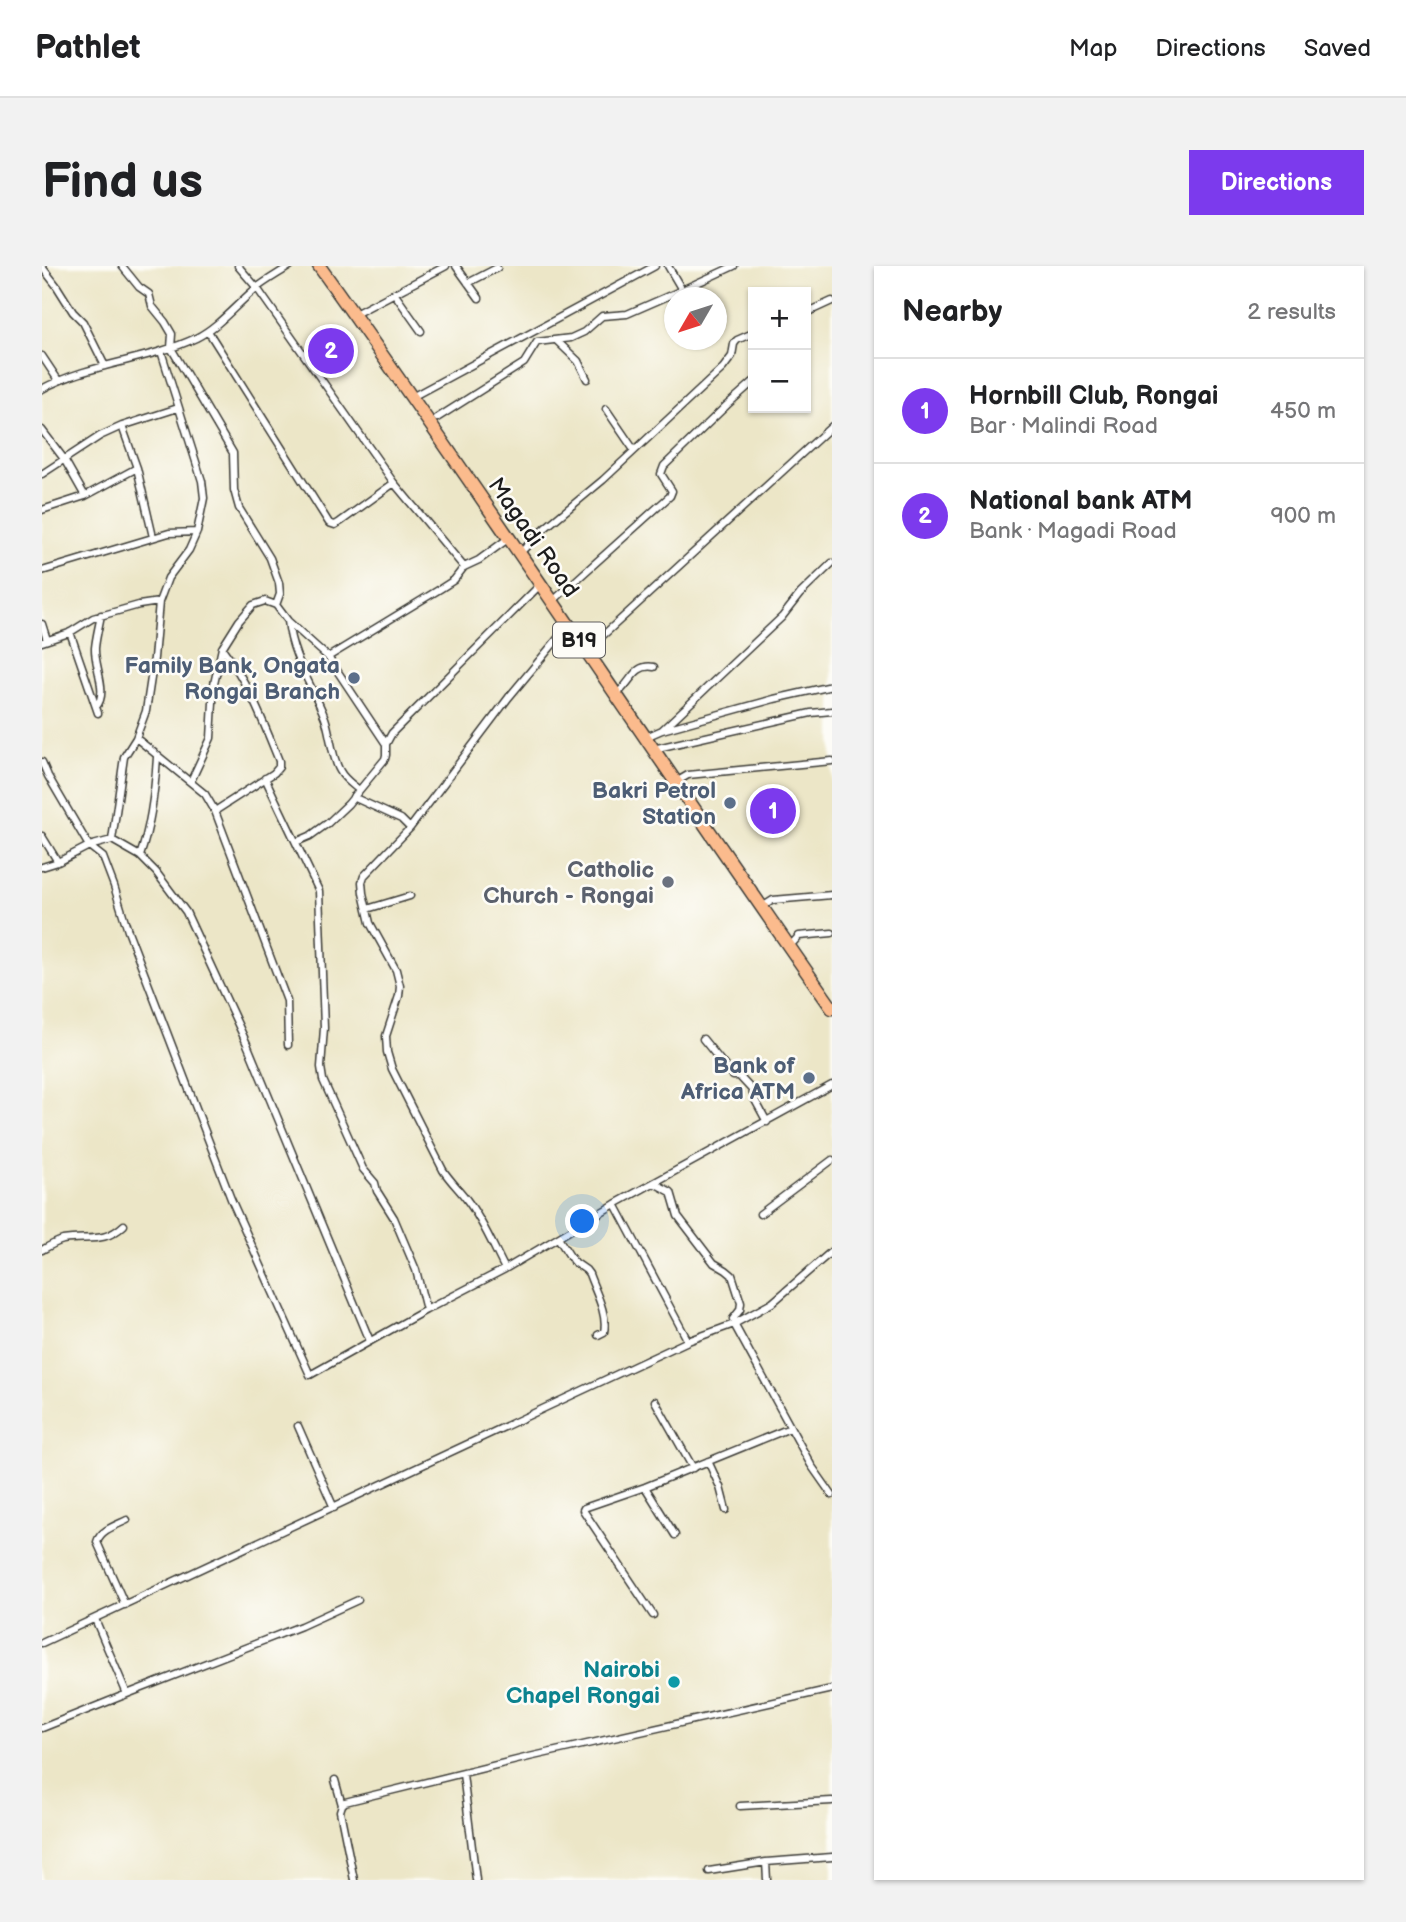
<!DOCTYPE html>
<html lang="en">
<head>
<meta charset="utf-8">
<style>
  :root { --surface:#fff; --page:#f2f2f2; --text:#202124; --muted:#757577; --line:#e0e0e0; --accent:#7c3aed }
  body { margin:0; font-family:"Balsamiq Sans",sans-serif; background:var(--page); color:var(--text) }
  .controls { position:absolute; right:21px; top:21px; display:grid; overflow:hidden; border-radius:0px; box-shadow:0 2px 5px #0004 }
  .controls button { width:63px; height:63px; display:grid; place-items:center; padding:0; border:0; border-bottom:2px solid var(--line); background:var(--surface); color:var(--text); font:35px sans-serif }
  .compass { position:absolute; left:622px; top:21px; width:63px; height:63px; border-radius:50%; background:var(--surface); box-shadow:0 2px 5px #0004; rotate:231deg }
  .you { position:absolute; left:541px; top:956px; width:24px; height:24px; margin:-18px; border:5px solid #fff; border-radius:50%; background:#1a73e8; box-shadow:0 0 0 10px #1a73e833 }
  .badge { display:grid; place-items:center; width:46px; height:46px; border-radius:50%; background:var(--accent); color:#fff; font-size:23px; font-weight:700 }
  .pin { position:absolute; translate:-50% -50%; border:4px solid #fff; box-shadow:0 2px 7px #0006 }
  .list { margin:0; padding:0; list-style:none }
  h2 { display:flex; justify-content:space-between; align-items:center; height:91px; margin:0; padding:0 28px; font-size:30px }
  h2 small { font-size:23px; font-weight:400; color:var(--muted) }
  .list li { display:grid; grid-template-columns:46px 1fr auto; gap:21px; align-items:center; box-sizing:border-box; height:105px; padding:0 28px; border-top:2px solid var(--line) }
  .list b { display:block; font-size:26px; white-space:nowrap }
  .list p { margin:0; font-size:23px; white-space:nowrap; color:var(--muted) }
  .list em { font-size:23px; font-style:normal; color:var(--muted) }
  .map { position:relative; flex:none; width:790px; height:1614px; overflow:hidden; border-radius:0px }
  header { display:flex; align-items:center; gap:42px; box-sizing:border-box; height:98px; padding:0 35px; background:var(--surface); border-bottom:2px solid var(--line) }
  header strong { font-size:33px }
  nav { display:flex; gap:38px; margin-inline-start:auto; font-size:24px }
  .intro { display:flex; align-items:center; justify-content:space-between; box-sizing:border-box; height:168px; padding:0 42px }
  h1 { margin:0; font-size:49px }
  .button { padding:18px 32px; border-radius:0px; background:var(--accent); color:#fff; font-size:24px; font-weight:700 }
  main { display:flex; gap:42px; padding:0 42px }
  aside { flex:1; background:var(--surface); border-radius:0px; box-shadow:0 2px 5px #0004 }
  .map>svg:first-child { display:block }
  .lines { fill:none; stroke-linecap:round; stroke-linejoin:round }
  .street-casing { stroke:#3b3a36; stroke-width:9 }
  .highway-casing { stroke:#3b3a36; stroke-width:15 }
  .street { stroke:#fff; stroke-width:6 }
  .highway { stroke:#fbbb8d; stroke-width:12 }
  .service-dot { fill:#5c6f8a; stroke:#fdfcf7; stroke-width:2.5 }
  .worship-dot { fill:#6b7280; stroke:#fdfcf7; stroke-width:2.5 }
  .culture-dot { fill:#0f9aa8; stroke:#fdfcf7; stroke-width:2.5 }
  .labels { text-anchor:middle; stroke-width:5; stroke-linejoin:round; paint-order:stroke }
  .shield { fill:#fdfcf7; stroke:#605f5e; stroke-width:2 }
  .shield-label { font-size:21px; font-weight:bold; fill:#1c1c1c }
  .street-label { font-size:23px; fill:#1c1c1c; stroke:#fdfcf7 }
  .service-label { font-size:23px; font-weight:bold; fill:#4e5e75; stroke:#fdfcf7; text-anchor:end }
  .worship-label { font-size:23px; font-weight:bold; fill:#5b616d; stroke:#fdfcf7; text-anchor:end }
  .culture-label { font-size:23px; font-weight:bold; fill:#0d838f; stroke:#fdfcf7; text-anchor:end }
</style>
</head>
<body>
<header>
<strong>Pathlet</strong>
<nav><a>Map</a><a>Directions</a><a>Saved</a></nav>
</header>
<div class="intro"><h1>Find us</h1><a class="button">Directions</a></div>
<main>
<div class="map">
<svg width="790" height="1614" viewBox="0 0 790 1614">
  <rect width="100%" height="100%" fill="#fdfcf7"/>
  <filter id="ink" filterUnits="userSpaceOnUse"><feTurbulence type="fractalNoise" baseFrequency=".0143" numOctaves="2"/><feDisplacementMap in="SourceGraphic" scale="14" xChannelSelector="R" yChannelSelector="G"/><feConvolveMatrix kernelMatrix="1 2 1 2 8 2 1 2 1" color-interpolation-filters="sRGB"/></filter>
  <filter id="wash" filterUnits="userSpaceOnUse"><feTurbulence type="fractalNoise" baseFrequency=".00686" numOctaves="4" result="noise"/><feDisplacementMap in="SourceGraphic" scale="28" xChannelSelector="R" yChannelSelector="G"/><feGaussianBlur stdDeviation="1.57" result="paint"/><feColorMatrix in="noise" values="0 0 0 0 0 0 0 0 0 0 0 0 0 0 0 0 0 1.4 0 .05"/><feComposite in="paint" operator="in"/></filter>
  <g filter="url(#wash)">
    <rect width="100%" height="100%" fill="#ece6c7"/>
  </g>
  <g filter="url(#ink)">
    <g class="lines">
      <g class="street-casing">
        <path id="street" d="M80,0L97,21L107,28L110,40L123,56L130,68L129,82L191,187L192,224L197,242L228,292L237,317L238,328L234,339
          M196,0L215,22L352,217L422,301
          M414,0L437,32
          M626,0L640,24L692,0
          M0,1L14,19L31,46L41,56L63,100
          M426,17L455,2
          M352,27L379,65
          M764,47L790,35
          M311,49L404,0
          M166,65L287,257L293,259L298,256L352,217
          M514,74L536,95L545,113
          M0,90L16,114
          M0,123C48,97 105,95 154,72C176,61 193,40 212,24C223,15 236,8 248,0
          M370,131L613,0
          M564,143L592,184
          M395,152L482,97L495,76L529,72L542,66L560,50L585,48L640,24
          M80,160L95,202L111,271
          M0,164L22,193L43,230
          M0,208L58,170L80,160L136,142
          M0,244L43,230L95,202
          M477,288L503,262L561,214L681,102L690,90L692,78L695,74L711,67
          M0,305L127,267L155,266
          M511,335L628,230L630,225L619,208L622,200L685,139L711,116
          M246,355C250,393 270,418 283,452C289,469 289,490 298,505C302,513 310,518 317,524
          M0,358L5,374
          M28,366L56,447
          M0,376L27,367L51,352L97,339L117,336
          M544,385L790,160
          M286,391L398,323L412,314L422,301L437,294L467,272
          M574,428C589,419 591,397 612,401
          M54,441C67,427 52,400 53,382C54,371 57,360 59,349
          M620,464L740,351L758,328L790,297
          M604,471L620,464L732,433L790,420
          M94,472L163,528L173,545L245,735L246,779
          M344,478L350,467L498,319
          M611,483L769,447L790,445
          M0,496L6,510L47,580L61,591L72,620L86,665L189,933L268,1109L384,1044L463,1003L573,938L790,819
          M223,512L277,625L282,762L279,801L281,814L321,903L333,917L335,925L352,952L374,1004L384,1044
          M149,515L169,472L172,418L180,382L197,355L211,339L223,335L234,339L246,355L286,391L344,478V489L343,493L306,538L286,557L268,570L254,576
          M634,516L646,509L790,495
          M311,531L359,553L368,562
          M173,545L232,507L237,501V495C221,455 206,416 180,382
          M0,570L16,596
          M70,574L82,491L94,472L104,445L112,392L117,336L126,312L147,284L155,266L162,232L160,215L119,85
          M98,590C109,559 113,524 115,491
          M0,601L16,596L47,580L70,574L98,590L114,606L144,646L205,778L328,1075
          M720,641L731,634L790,629
          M325,643L368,630
          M747,681L757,670L790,667
          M661,773L691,810H697L710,824L712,832L725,856
          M612,917L629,926L636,950L672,997L684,1004L690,1009L699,1037L698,1044L691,1053
          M573,938L646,1075
          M718,948L790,894
          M516,972L531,995L544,1004L547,1008C553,1025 566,1048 562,1066L556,1069
          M0,984C7,980 14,976 21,974C46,970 62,978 82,959
          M463,1003C451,980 441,955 425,934C418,924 408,915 401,904L350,803L345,786L344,770L357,730L358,720L354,704L328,657L321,627L320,616L322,610L368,562L467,431L527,359
          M692,1058L769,1199L790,1229
          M613,1135L651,1202
          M256,1160L292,1242
          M666,1195L678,1221L684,1244
          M603,1221L633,1269
          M83,1339L55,1276C58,1264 75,1259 85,1254
          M611,1349L541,1244L542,1242L603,1221L748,1162
          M0,1377L646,1075L692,1058L730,1037L790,985
          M85,1428L259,1360L316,1334
          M0,1462L85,1428L53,1353
          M421,1508L434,1614
          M293,1514L300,1539
          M698,1540L790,1535
          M667,1605L724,1596
          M312,1614L298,1545L300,1539L303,1536L487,1491L790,1423
          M725,1614L724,1596L790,1591"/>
      </g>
      <g class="highway-casing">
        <path id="highway" d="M277,0C452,244 617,496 790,742"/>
      </g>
      <use href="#street" class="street"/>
      <use href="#highway" class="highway"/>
    </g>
  </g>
  <g class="service-dot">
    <circle cx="312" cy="412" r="7"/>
    <circle cx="688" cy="537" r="7"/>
    <circle cx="767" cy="812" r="7"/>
  </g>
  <circle class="worship-dot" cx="626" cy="616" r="7"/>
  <circle class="culture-dot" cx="632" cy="1416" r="7"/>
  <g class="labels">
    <rect class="shield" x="511" y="356.5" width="52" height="35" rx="5"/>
    <g class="shield-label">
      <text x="537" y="381">B19</text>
    </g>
    <g class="street-label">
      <text transform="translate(492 271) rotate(55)" y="8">Magadi Road</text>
    </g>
    <g class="service-label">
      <text x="298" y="407">Family Bank, Ongata<tspan x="298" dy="26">Rongai Branch</tspan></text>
      <text x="674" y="532">Bakri Petrol<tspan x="674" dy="26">Station</tspan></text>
      <text x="753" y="807">Bank of<tspan x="753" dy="26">Africa ATM</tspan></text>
    </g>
    <g class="worship-label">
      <text x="612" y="611">Catholic<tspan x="612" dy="26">Church - Rongai</tspan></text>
    </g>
    <g class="culture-label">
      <text x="618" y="1411">Nairobi<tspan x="618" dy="26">Chapel Rongai</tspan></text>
    </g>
  </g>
</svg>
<div class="controls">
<button>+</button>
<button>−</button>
</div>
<svg class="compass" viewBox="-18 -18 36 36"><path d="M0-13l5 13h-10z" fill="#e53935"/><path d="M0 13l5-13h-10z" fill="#757577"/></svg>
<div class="you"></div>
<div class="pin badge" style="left:731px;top:545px">1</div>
<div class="pin badge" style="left:289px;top:85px">2</div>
</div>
<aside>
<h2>Nearby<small>2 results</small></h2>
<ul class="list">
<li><span class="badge">1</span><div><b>Hornbill Club, Rongai</b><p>Bar · Malindi Road</p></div><em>450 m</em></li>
<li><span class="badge">2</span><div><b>National bank ATM</b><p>Bank · Magadi Road</p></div><em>900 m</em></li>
</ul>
</aside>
</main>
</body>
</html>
